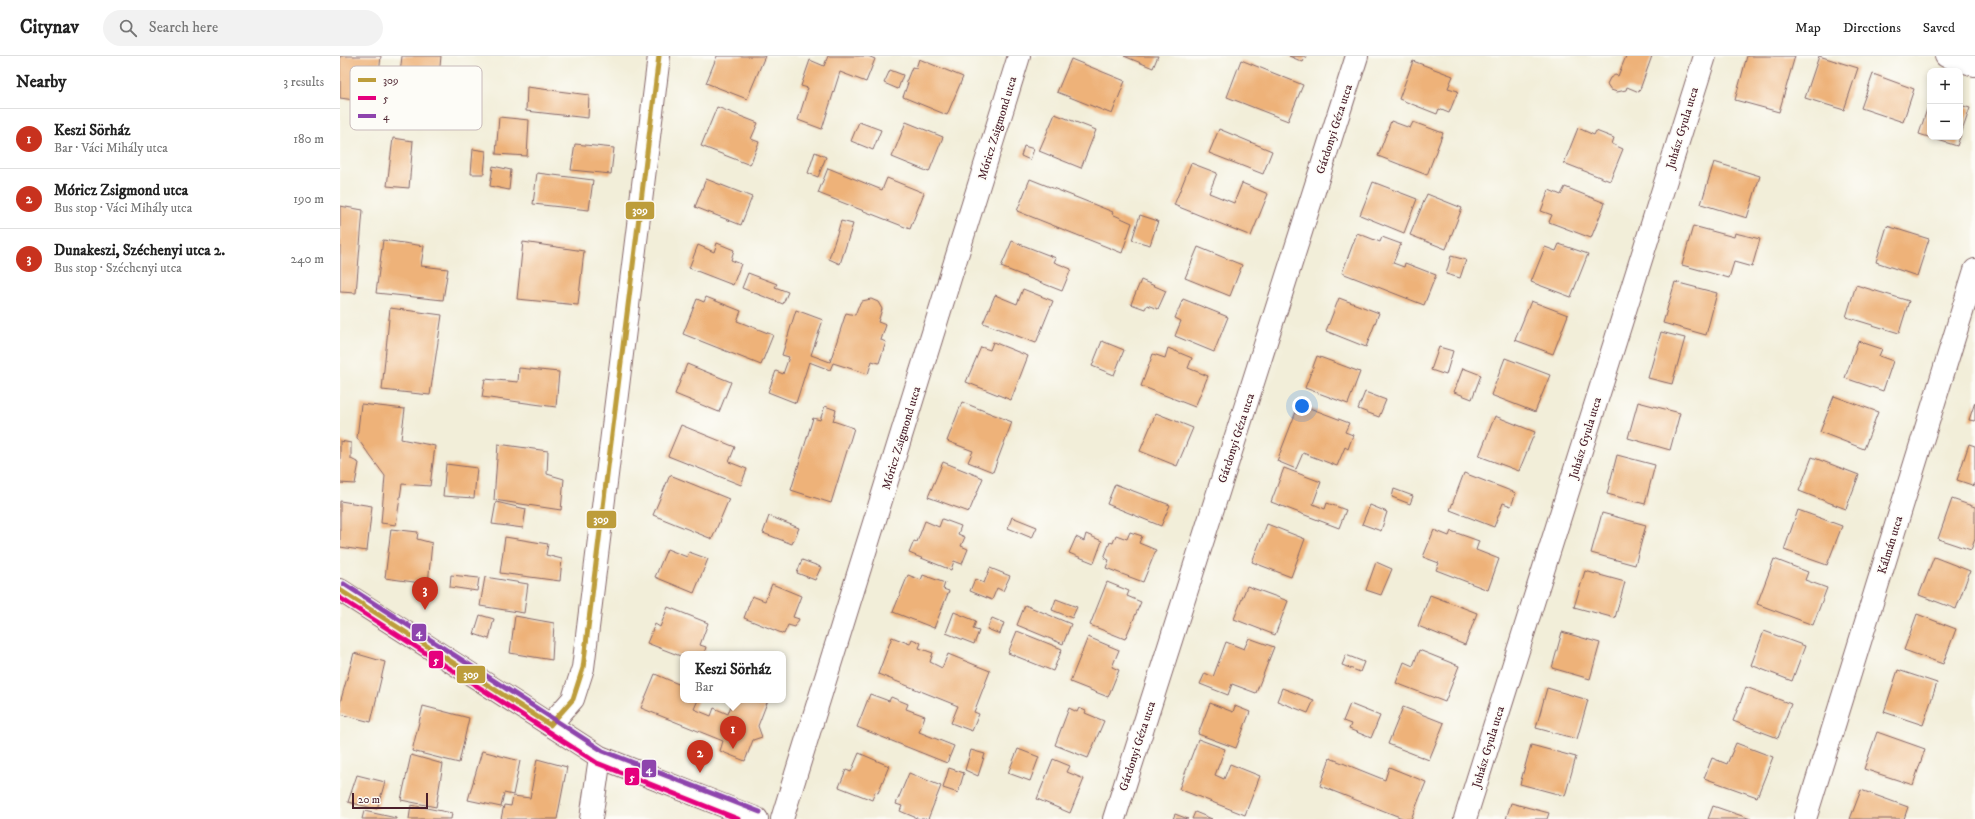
<!DOCTYPE html>
<html lang="en">
<head>
<meta charset="utf-8">
<style>
  :root { --surface:#fff; --page:#f2f2f2; --text:#222; --muted:#767676; --line:#e0e0e0; --accent:#c8321e }
  body { margin:0; font-family:"IM FELL DW Pica",serif; background:var(--page); color:var(--text) }
  .controls { position:absolute; right:12px; top:12px; display:grid; overflow:hidden; border-radius:8px; box-shadow:0 2px 6px #0003 }
  .controls button { width:36px; height:36px; display:grid; place-items:center; padding:0; border:0; border-bottom:1px solid var(--line); background:var(--surface); color:var(--text); font:20px sans-serif }
  .scale { position:absolute; left:12px; bottom:10px; width:76px; box-sizing:border-box; padding-left:4px; border:2px solid #4a1f2b; border-top:0; font-size:11px; line-height:14px; white-space:nowrap; color:#4a1f2b; -webkit-text-stroke:3px #fdfcf7; paint-order:stroke }
  .you { position:absolute; left:962px; top:350px; width:14px; height:14px; margin:-10px; border:3px solid #fff; border-radius:50%; background:#1a73e8; box-shadow:0 0 0 6px #1a73e833 }
  .badge { display:grid; place-items:center; width:26px; height:26px; border-radius:50%; background:var(--accent); color:#fff; font-size:13px; font-weight:700 }
  .pin { position:absolute; translate:-50% -33px; filter:drop-shadow(0 1px 2px #0008) }
  .pin::after { content:''; position:absolute; top:21px; width:14px; height:12px; background:inherit; clip-path:polygon(0 0,100% 0,50% 100%) }
  .popup { position:absolute; left:340px; top:595px; width:106px; height:52px; box-sizing:border-box; display:grid; place-content:center; border-radius:8px; background:var(--surface); filter:drop-shadow(0 1px 3px #0005); font-size:13px; white-space:nowrap; color:var(--muted) }
  .popup b { font-size:15px; color:var(--text) }
  .popup::after { content:''; position:absolute; left:50%; top:100%; margin-left:-8px; border:8px solid transparent; border-top-color:var(--surface) }
  .list { margin:0; padding:0; list-style:none }
  h2 { display:flex; justify-content:space-between; align-items:center; height:52px; margin:0; padding:0 16px; font-size:17px }
  h2 small { font-size:13px; font-weight:400; color:var(--muted) }
  .list li { display:grid; grid-template-columns:26px 1fr auto; gap:12px; align-items:center; box-sizing:border-box; height:60px; padding:0 16px; border-top:1px solid var(--line) }
  .list b { display:block; font-size:15px; white-space:nowrap }
  .list p { margin:0; font-size:13px; white-space:nowrap; color:var(--muted) }
  .list em { font-size:13px; font-style:normal; color:var(--muted) }
  .icon { flex:none; width:22px; height:22px; fill:none; stroke:currentColor; stroke-width:2; stroke-linecap:round; stroke-linejoin:round }
  .map { position:relative; flex:none; width:1635px; height:763px; overflow:hidden }
  header { display:flex; align-items:center; gap:24px; box-sizing:border-box; height:56px; padding:0 20px; background:var(--surface); border-bottom:1px solid var(--line) }
  header strong { font-size:19px }
  nav { display:flex; gap:22px; margin-inline-start:auto; font-size:14px }
  .search { width:280px; height:36px; background:var(--page); display:flex; align-items:center; gap:10px; box-sizing:border-box; padding:0 14px; border-radius:22px; color:var(--muted); font-size:15px }
  main { display:flex }
  aside { flex:1; background:var(--surface) }
  .map>svg:first-child { display:block }
  .building { fill:#eeb279 }
  .lines { fill:none; stroke-linecap:round; stroke-linejoin:round }
  .street-casing { stroke:#856768; stroke-width:24 }
  .street { stroke:#fff; stroke-width:22 }
  .bus-1-casing { stroke:#fdfcf7; stroke-width:8 }
  .bus-2-casing { stroke:#fdfcf7; stroke-width:8 }
  .bus-3-casing { stroke:#fdfcf7; stroke-width:8 }
  .bus-1 { stroke:#bd9d3b; stroke-width:5 }
  .bus-2 { stroke:#e5007d; stroke-width:5 }
  .bus-3 { stroke:#8e44ad; stroke-width:5 }
  .labels { text-anchor:middle; stroke-width:3.5; stroke-linejoin:round; paint-order:stroke }
  .street-label { font-size:12px; fill:#4a1f2b; stroke:#fdfcf7 }
  .key { fill:#fdfcf7; stroke:#c7baba; stroke-width:1 }
  .key-label { font-size:11px; fill:#4a1f2b }
  .line-badge { stroke:#fdfcf7; stroke-width:1.5 }
  .badge-label { font-size:11px; text-anchor:middle; font-weight:bold; fill:#fff }
</style>
</head>
<body>
<header>
<strong>Citynav</strong>
<div class="search"><svg class="icon" aria-label="search" viewBox="0 0 24 24"><circle cx="10" cy="10" r="6"/><path d="M15 15l6 6"/></svg>Search here</div>
<nav><a>Map</a><a>Directions</a><a>Saved</a></nav>
</header>
<main>
<aside>
<h2>Nearby<small>3 results</small></h2>
<ul class="list">
<li><span class="badge">1</span><div><b>Keszi Sörház</b><p>Bar · Váci Mihály utca</p></div><em>180 m</em></li>
<li><span class="badge">2</span><div><b>Móricz Zsigmond utca</b><p>Bus stop · Váci Mihály utca</p></div><em>190 m</em></li>
<li><span class="badge">3</span><div><b>Dunakeszi, Széchenyi utca 2.</b><p>Bus stop · Széchenyi utca</p></div><em>240 m</em></li>
</ul>
</aside>
<div class="map">
<svg width="1635" height="763" viewBox="0 0 1635 763">
  <rect width="100%" height="100%" fill="#fdfcf7"/>
  <filter id="ink" filterUnits="userSpaceOnUse"><feTurbulence type="fractalNoise" baseFrequency=".025" numOctaves="2"/><feDisplacementMap in="SourceGraphic" scale="8" xChannelSelector="R" yChannelSelector="G"/><feConvolveMatrix kernelMatrix="1 2 1 2 8 2 1 2 1" color-interpolation-filters="sRGB"/></filter>
  <filter id="wash" filterUnits="userSpaceOnUse"><feTurbulence type="fractalNoise" baseFrequency=".012" numOctaves="4" result="noise"/><feDisplacementMap in="SourceGraphic" scale="16" xChannelSelector="R" yChannelSelector="G"/><feGaussianBlur stdDeviation="0.9" result="paint"/><feColorMatrix in="noise" values="0 0 0 0 0 0 0 0 0 0 0 0 0 0 0 0 0 1.4 0 .05"/><feComposite in="paint" operator="in"/></filter>
  <g filter="url(#wash)">
    <rect width="100%" height="100%" fill="#f2eed9"/>
    <g id="blocks">
      <path class="building" d="M0,0H41L36,47L0,42Z
        M62,0H101L99,21L60,18Z
        M377,0H425L407,43L366,27Z
        M488,0H528L535,3L526,26L500,16L482,73L458,64L468,32L461,30L470,4L484,10Z
        M784,0H818L813,12Z
        M949,0H966L963,6Z
        M1286,0H1312L1299,36L1287,31L1286,34L1277,36L1271,34L1267,28L1270,22L1275,19L1278,20Z
        M1407,0H1455L1439,56L1395,44Z
        M1479,0L1518,12L1504,54L1465,42Z
        M579,3L623,21L607,59L563,41L568,27L566,26L572,11L576,12Z
        M731,3L785,25L772,58L717,36Z
        M901,4L963,29L948,65L887,41Z
        M1073,5L1113,20L1108,32L1118,35L1109,57L1099,53L1097,58L1059,43Z
        M550,14L563,19L558,33L544,27Z
        M1533,18L1574,33L1563,66L1521,52Z
        M42,27L67,31L65,51L39,50Z
        M187,31L249,39L248,62L186,55Z
        M1590,44V81H1620L1617,90L1579,78Z
        M1620,49L1630,52L1620,81Z
        M377,51L418,67L411,83L419,86L410,109L361,90Z
        M715,58L756,74L741,112L699,95Z
        M159,61L189,64L187,100L156,98Z
        M1051,65L1070,72L1073,66L1103,77L1087,119L1038,100Z
        M519,66L541,74L533,94L511,85Z
        M566,66L603,81L589,116L552,101Z
        M1238,72L1254,79L1256,75L1274,82L1272,88L1283,93L1270,125L1224,107Z
        M879,73L932,95L923,118L869,97Z
        M53,82L73,85L69,132L47,130Z
        M235,88L274,92L271,118L231,114Z
        M684,90L694,93L690,104L681,100Z
        M133,93L146,95L144,118H131Z
        M475,96L486,101L478,121L468,117Z
        M1374,106L1420,120L1407,162L1361,148Z
        M851,107L877,117L869,137L894,147L902,127L928,138L911,180L834,149Z
        M153,110L171,114L169,134L150,130Z
        M488,112L542,134L547,122L584,137L570,173L478,137Z
        M197,117L253,124L249,154L193,148Z
        M366,123L412,141L401,169L355,151Z
        M690,123L773,156L772,158L792,167L782,197L677,155Z
        M1033,126L1077,143L1064,177L1020,159Z
        M1225,131L1265,147L1251,182L1209,166L1212,159L1201,155L1209,134L1221,139Z
        M1087,138L1122,152L1106,193L1070,179Z
        M0,150L23,154L16,237L0,236Z
        M800,159L818,165L810,189L792,184Z
        M501,165L513,168L500,208L489,203Z
        M1353,170L1394,181L1395,177L1420,183L1412,211L1394,206L1389,222L1342,209Z
        M1547,170L1589,183L1577,220L1536,206Z
        M1017,177L1040,186L1042,181L1061,188L1053,207L1064,211L1065,207L1096,219L1084,249L1002,217Z
        M43,184L84,190L81,210L108,213L103,244L36,237Z
        M672,185L716,202L714,206L731,213L722,235L661,211Z
        M183,186L244,195L238,249L177,243Z
        M377,187L394,194L391,204L401,208L393,229L349,212L358,189L374,196Z
        M1219,188L1248,198L1231,241L1191,226L1205,191L1216,195Z
        M858,191L902,209L890,240L845,222Z
        M1111,200L1126,204L1120,222L1106,218Z
        M408,217L437,228L435,231L448,236L443,248L402,232Z
        M801,224L826,235L818,253L807,249L805,253L791,248Z
        M1335,226L1377,237L1366,279L1323,267Z
        M1516,229L1569,245L1559,277L1506,261Z
        M683,233L713,245L696,287L643,267L655,239L677,248Z
        M366,241L401,255L397,265L433,279L421,309L343,278L357,243L364,246Z
        M999,242L1039,257L1026,291L986,275Z
        M531,243L538,246L542,253L538,266L546,269L541,284L546,286L539,307L532,305L528,318L493,307L490,314L469,306L456,347L428,336L436,315L443,318L449,301L442,299L456,254L483,264L471,299L490,306L506,257L515,259L518,251L522,245Z
        M843,243L888,261L874,296L835,280L841,265L835,262Z
        M1191,245L1228,259L1213,298L1175,284Z
        M50,252L102,259L90,339L42,334Z
        M1321,276L1345,282L1332,328L1308,322Z
        M762,285L784,294L774,319L752,310Z
        M1518,285L1542,293L1539,300L1553,305L1543,335L1505,322Z
        M653,286L688,300L671,344L626,326L641,291L650,294Z
        M1099,291L1113,295L1106,319L1091,314Z
        M828,292L852,302L848,312L868,320L855,351L801,330L813,298L825,302Z
        M977,300L1020,316L1008,348L965,332Z
        M1165,302L1210,319L1195,356L1151,339Z
        M347,308L391,326L379,356L335,338Z
        M179,312L219,316L216,351L142,341L145,323L178,326Z
        M1123,312L1141,319L1132,343L1114,336Z
        M1025,336L1046,344L1039,361L1018,353Z
        M1494,340L1538,356L1524,393L1480,376Z
        M622,346L672,366L653,416L628,406L633,395L607,385Z
        M1298,346L1340,357L1330,394L1288,382Z
        M1635,346V365L1629,364Z
        M21,348L65,353L61,383L95,390L90,430L62,428L56,469L41,467L45,420L17,382Z
        M959,348L1009,367L1005,376L1013,379L1008,393L1005,391L997,410L963,397L956,413L937,405Z
        M485,350L496,354L493,365L514,372L491,447L451,434L473,362L480,364Z
        M816,357L853,372L837,410L800,395Z
        M1155,360L1195,376L1179,415L1139,400Z
        M341,369L395,391L389,406L407,413L401,429L328,400Z
        M0,385L11,387V403L19,407L15,428L0,427Z
        M158,388L208,395L207,418L224,423L221,454L154,444Z
        M1629,388L1635,390V430L1617,424Z
        M1277,399L1315,409L1305,448L1267,438Z
        M1472,401L1519,419L1506,453L1459,435Z
        M603,406L643,422L629,456L588,441Z
        M106,408L137,412L134,442L103,440Z
        M944,412L981,426L973,448L985,453L987,447L1006,454L999,472L931,446Z
        M1124,417L1176,437L1171,450L1163,447L1154,471L1110,454Z
        M330,419L389,443L372,483L313,459Z
        M775,428L830,449L821,470L767,448Z
        M1054,433L1073,440L1070,448L1052,441Z
        M1612,443L1635,451V483L1631,494L1598,483Z
        M0,445L32,450L27,495L0,491Z
        M156,446L186,453L183,472L152,468Z
        M1030,449L1047,456L1041,475L1022,468Z
        M1458,454L1502,470L1487,509L1444,494Z
        M1262,457L1306,469L1295,509L1251,497Z
        M429,460L459,472L452,488L423,477Z
        M672,461L697,471L692,482L668,472Z
        M602,463L621,470L618,478L625,481L621,490L628,493L622,508L614,505L611,514L569,497L574,485L577,486L585,465L599,471Z
        M927,468L965,483L951,521L912,506Z
        M51,473L78,476L77,483L92,487L88,528L45,522Z
        M1094,474L1109,480L1111,475L1139,485L1136,494L1159,503L1148,534L1096,514L1099,507L1083,501Z
        M790,476L802,480L799,487L816,494L803,526L766,512L769,504L764,502L770,486L773,487L776,479L787,483Z
        M746,478L762,485L754,507L729,497L736,481L744,485Z
        M165,481L208,488L206,499L222,503L220,525L160,517Z
        M327,493L347,501L349,496L368,503L354,537L315,521Z
        M1594,501L1630,515L1616,553L1579,539Z
        M1434,503L1468,516L1465,524L1487,532L1473,569L1417,548Z
        M462,504L481,511L475,524L457,517Z
        M1036,506L1052,513L1041,539L1026,534Z
        M650,512L670,520L663,535L657,532L652,544L630,535L635,523L644,527Z
        M1245,515L1285,526L1275,562L1234,551Z
        M111,519L139,522L137,535L110,531Z
        M568,519L581,524L583,519L605,527L603,533L609,535L594,572L553,556Z
        M145,521L188,528L184,557L140,550Z
        M767,526L789,535L787,540L801,546L785,583L750,569Z
        M432,528L461,540L453,561L459,563L455,571L448,569L444,578L404,562L412,540L425,545Z
        M907,530L948,545L935,579L894,563Z
        M1090,539L1137,557L1125,589L1078,570Z
        M716,543L737,551L732,562L712,554Z
        M685,549L731,568L723,588L677,569Z
        M328,551L368,567L360,589L366,591L364,598H343V601L307,587L315,568L320,571Z
        M614,556L636,565L633,573L639,575L634,588L606,577Z
        M1577,558L1616,573L1603,608L1564,594Z
        M140,559L154,563L149,583L134,578Z
        M175,560L214,567L212,604L170,597Z
        M652,562L664,567L660,578L647,573Z
        M677,575L722,593L713,615L668,597Z
        M1424,575L1465,590L1452,625L1411,609Z
        M1222,576L1260,587L1250,623L1212,612Z
        M552,581L570,588L572,583L581,587L579,592L593,597L590,606L602,612L608,598L650,615L634,656L639,658L632,675L611,667L618,650L538,618Z
        M748,581L779,594L772,611L779,614L768,641L730,626Z
        M909,582L934,591L916,637L892,628L888,639L860,628L865,617L873,621L886,586L904,593Z
        M1079,594L1119,610L1105,646L1056,627L1064,606L1073,610Z
        M14,597L45,606L31,666L0,658V647Z
        M1006,599L1024,606L1020,616L1002,609Z
        M1558,614L1597,627L1583,669L1544,656Z
        M315,618L343,630V644H358L354,653L371,660L374,652L388,658L393,644H428L418,670L422,681L413,684L405,705L380,695L383,685L301,652Z
        M1406,631L1451,648L1438,682L1393,665Z
        M942,632L974,644L968,657L937,645Z
        M1207,632L1248,644L1237,683L1196,672Z
        M530,638L549,645L551,641L568,648L566,653L585,660L579,676L614,690L607,707L517,671Z
        M870,647L893,656L895,650L910,656L896,692L858,678Z
        M1010,648L1040,660L1031,682L1009,673L1011,668L1003,665Z
        M83,650L129,662L119,707L72,695Z
        M1063,651L1104,667L1089,704L1048,688Z
        M729,652L737,656L739,652L746,655L745,657L764,665L748,702L715,689Z
        M1537,676L1585,693L1573,729L1524,713Z
        M858,683L885,693L875,719L884,723L890,708L920,720L905,759L839,733Z
        M1396,687L1433,701L1417,741L1364,722L1372,702L1387,708Z
        M1191,689L1236,701L1225,740L1180,728Z
        M678,693L699,701L690,725L668,717Z
        M631,694L645,698L638,720L625,714Z
        M142,695L180,705L173,739L164,737L161,751L128,744Z
        M519,697L549,710L538,737L535,736L532,744L499,731L506,714L511,716Z
        M71,699L103,708L96,751L61,744Z
        M990,702L1045,724L1049,711L1086,726L1071,763H1065L980,730Z
        M197,703L227,711L217,763H161L164,749L171,750L173,740L190,742Z
        M713,703L730,710L727,716L744,723L730,757L697,743Z
        M609,712L624,717L618,737L603,732Z
        M569,717L601,730L588,763H579L560,755L562,750L556,748Z
        M17,719L45,726L37,753L8,746Z
        M1521,734L1568,751L1564,763H1510Z
        M1171,747L1209,757L1207,763H1166Z
        M71,749L112,757L111,763H69Z
        M1373,750L1411,763H1368Z
        M24,755L56,762V763H22Z
        M855,756L872,763H852Z
        M835,758L848,763H833Z"/>
    </g>
  </g>
  <g filter="url(#ink)">
    <use href="#blocks" fill-opacity="0" stroke="#856768" stroke-width="1"/>
    <g class="lines">
      <g class="street-casing">
        <path id="street" d="M1606,0L1635,9
          M0,534L260,701L417,763
          M210,669L233,643L243,612L319,0
          M251,763L260,701
          M442,763L679,0
          M774,763L1017,0
          M1125,763L1365,0
          M1465,763L1635,214"/>
      </g>
      <use href="#street" class="street"/>
      <g class="bus-1-casing">
        <path id="bus-1" d="M0,534L210,669L233,643L243,612L319,0"/>
      </g>
      <g class="bus-2-casing">
        <path id="bus-2" d="M0,542L257,707L398,763"/>
      </g>
      <g class="bus-3-casing">
        <path id="bus-3" d="M4,528L263,695L420,756"/>
      </g>
      <use href="#bus-1" class="bus-1"/>
      <use href="#bus-2" class="bus-2"/>
      <use href="#bus-3" class="bus-3"/>
    </g>
  </g>
  <g class="labels">
    <g class="street-label">
      <text transform="translate(657 72) rotate(-73)" y="4">Móricz Zsigmond utca</text>
      <text transform="translate(1342 72) rotate(-73)" y="4">Juhász Gyula utca</text>
      <text transform="translate(994 73) rotate(-72)" y="4">Gárdonyi Géza utca</text>
      <text transform="translate(561 382) rotate(-73)" y="4">Móricz Zsigmond utca</text>
      <text transform="translate(896 382) rotate(-72)" y="4">Gárdonyi Géza utca</text>
      <text transform="translate(1245 382) rotate(-73)" y="4">Juhász Gyula utca</text>
      <text transform="translate(1550 489) rotate(-73)" y="4">Kálmán utca</text>
      <text transform="translate(797 690) rotate(-72)" y="4">Gárdonyi Géza utca</text>
      <text transform="translate(1148 691) rotate(-73)" y="4">Juhász Gyula utca</text>
    </g>
  </g>
  <rect x="10" y="10" width="132" height="64" rx="6" class="key"/>
  <rect x="18" y="22" width="18" height="4" fill="#bd9d3b"/>
  <rect x="18" y="40" width="18" height="4" fill="#e5007d"/>
  <rect x="18" y="58" width="18" height="4" fill="#8e44ad"/>
  <g class="key-label">
    <text x="43" y="28">309</text>
    <text x="43" y="46">5</text>
    <text x="43" y="64">4</text>
  </g>
  <g class="line-badge">
    <rect x="285" y="145" width="30" height="19" rx="4" fill="#bd9d3b"/>
    <rect x="246" y="454" width="31" height="19" rx="4" fill="#bd9d3b"/>
    <rect x="71" y="567" width="16" height="19" rx="4" fill="#8e44ad"/>
    <rect x="88" y="594" width="16" height="19" rx="4" fill="#e5007d"/>
    <rect x="116" y="609" width="30" height="19" rx="4" fill="#bd9d3b"/>
    <rect x="301" y="703" width="16" height="19" rx="4" fill="#8e44ad"/>
    <rect x="284" y="711" width="16" height="19" rx="4" fill="#e5007d"/>
  </g>
  <g class="badge-label">
    <text x="300" y="158">309</text>
    <text x="261" y="467">309</text>
    <text x="79" y="580">4</text>
    <text x="96" y="608">5</text>
    <text x="131" y="622">309</text>
    <text x="309" y="717">4</text>
    <text x="292" y="725">5</text>
  </g>
</svg>
<div class="controls">
<button>+</button>
<button>−</button>
</div>
<div class="scale">20 m</div>
<div class="you"></div>
<div class="pin badge" style="left:393px;top:693px">1</div>
<div class="popup"><b>Keszi Sörház</b>Bar</div>
<div class="pin badge" style="left:360px;top:717px">2</div>
<div class="pin badge" style="left:85px;top:554px">3</div>
</div>
</main>
</body>
</html>
